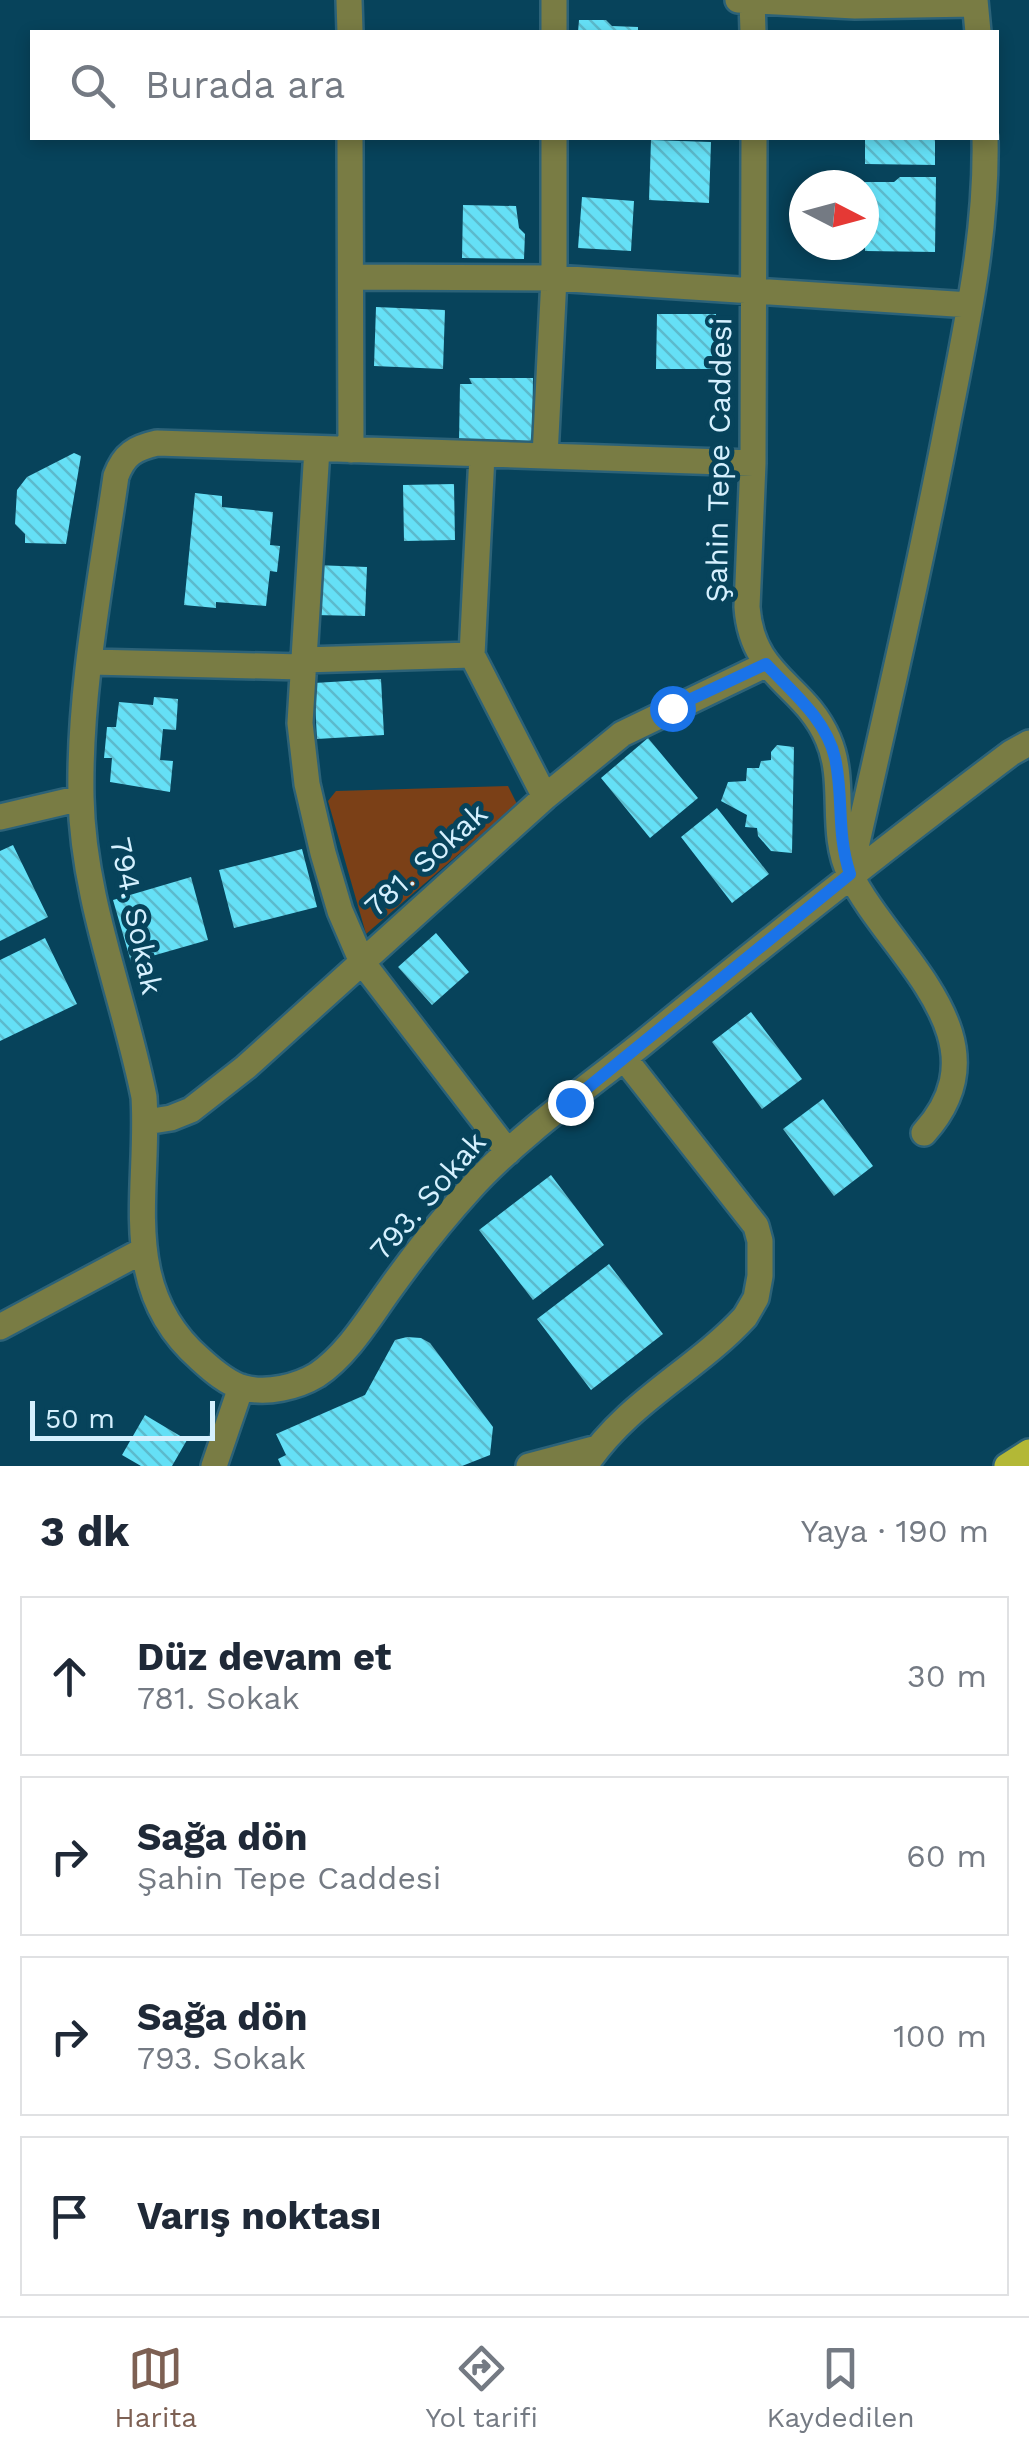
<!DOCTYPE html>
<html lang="tr">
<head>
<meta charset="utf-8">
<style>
  :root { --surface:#fff; --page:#f2f2f3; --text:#1f2937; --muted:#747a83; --line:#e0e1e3; --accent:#7d6053 }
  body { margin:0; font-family:"Work Sans",sans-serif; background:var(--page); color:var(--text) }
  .compass { position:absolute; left:789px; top:170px; width:90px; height:90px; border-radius:50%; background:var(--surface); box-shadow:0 5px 15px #0003; rotate:96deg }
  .scale { position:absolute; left:30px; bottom:25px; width:185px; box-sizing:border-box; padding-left:10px; border:5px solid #d5f0fe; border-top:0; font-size:28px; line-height:35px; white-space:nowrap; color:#d5f0fe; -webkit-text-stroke:8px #07435b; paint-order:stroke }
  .stop { position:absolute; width:30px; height:30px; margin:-22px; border:8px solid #1a73e8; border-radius:50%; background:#fff }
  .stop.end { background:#1a73e8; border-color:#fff; box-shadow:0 2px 10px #0008 }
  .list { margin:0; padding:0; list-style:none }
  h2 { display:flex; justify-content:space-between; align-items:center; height:130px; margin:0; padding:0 40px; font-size:42px }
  h2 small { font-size:32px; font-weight:400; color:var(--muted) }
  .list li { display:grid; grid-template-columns:65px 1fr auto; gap:30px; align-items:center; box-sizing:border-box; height:160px; margin:0 20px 20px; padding:0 20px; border:2px solid var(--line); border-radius:0px }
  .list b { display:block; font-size:38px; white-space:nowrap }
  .list p { margin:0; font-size:32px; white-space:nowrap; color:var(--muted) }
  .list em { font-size:32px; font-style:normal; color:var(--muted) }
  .icon { flex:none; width:55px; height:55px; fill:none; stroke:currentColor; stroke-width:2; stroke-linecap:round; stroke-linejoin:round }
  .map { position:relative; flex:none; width:1029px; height:1466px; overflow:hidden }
  .search { position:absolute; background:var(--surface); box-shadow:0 5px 15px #0003; left:30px; right:30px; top:30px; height:110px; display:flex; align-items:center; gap:25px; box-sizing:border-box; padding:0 35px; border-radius:0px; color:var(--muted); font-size:38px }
  .sheet { height:850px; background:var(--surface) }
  nav { display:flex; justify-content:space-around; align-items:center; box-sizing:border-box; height:140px; border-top:2px solid var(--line); background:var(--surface); font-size:28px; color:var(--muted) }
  nav a { display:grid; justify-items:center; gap:5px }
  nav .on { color:var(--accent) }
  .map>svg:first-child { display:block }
  .green { fill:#7b4017 }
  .building { fill:url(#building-back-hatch) }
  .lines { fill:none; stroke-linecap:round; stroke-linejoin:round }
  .minor-casing { stroke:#2c6278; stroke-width:30 }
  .major-casing { stroke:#2c6278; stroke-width:30 }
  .minor { stroke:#797c44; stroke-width:25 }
  .major { stroke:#b3b836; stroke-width:25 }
  .route { stroke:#1a73e8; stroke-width:12 }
  .labels { text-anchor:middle; stroke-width:10; stroke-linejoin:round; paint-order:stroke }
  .street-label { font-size:30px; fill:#d5f0fe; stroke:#07435b }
</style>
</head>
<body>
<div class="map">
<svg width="1029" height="1466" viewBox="0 0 1029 1466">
  <defs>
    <pattern id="building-back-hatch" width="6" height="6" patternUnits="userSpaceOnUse" patternTransform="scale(2.5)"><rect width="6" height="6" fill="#65e0f6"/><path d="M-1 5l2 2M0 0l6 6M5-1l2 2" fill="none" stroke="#5cbacc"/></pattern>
  </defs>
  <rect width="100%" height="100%" fill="#07435b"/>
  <path class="green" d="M508,786L517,804L366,934L328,801L336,791Z"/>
  <path class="building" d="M579,20H606L612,26L638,27V32H578Z
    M865,138H935V165L865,164Z
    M651,140L711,142L709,203L649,200Z
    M900,177H936L935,252L865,251V182H894Z
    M582,197L634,201L631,251L578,248Z
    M463,205L516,206L519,228L525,234L524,259L462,258Z
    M376,307L445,310L443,369L374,366Z
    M657,314H716V369H656Z
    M469,378H533L532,442L459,441L460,384H472Z
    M74,453L81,456L66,544L25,543V534L15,524L17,490L27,477Z
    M454,484L455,540L404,541L403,485Z
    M195,493L222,496V507L273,512L270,545L280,546L277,572L270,571L266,606L216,602V608L184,605Z
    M315,565L367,567L365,616L313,615Z
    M381,679L384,735L317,739L314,683Z
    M154,697L178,699L176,730L163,729L160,760L173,761L170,792L110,782L112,758H104L107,727H116L119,702L153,705Z
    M648,738L698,798L650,838L601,778Z
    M777,745L794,747L792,853L771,851L758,836L757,828L745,827L747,815L721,801L728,782L746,781L747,768H759L761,761L771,760V752Z
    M717,808L769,874L732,903L681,837Z
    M13,845L48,917L0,941V851Z
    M302,849L317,907L234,928L219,870Z
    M191,877L208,940L131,962L113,900Z
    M436,933L469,972L432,1005L398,967Z
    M45,938L77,1004L0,1041V960Z
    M751,1012L802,1079L762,1109L712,1042Z
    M823,1099L873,1166L834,1196L783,1129Z
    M551,1175L604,1245L533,1300L479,1230Z
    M609,1264L663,1334L591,1390L537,1319Z
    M407,1337L421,1338L430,1343L493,1427L490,1455L462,1466H281L278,1459L286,1455L276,1434L365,1395L395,1340Z
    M145,1415L187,1440L172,1466H141L122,1455Z"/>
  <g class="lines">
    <g class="minor-casing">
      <path id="minor" d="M349,0L350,32
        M554,0V32
        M738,0L855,6L975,4
        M752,0L753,32
        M975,0L978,32
        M350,138L351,450
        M754,138L753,463L747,607C752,678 804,683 828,739C847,782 829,832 850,874C890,955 1010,1038 924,1133
        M351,277L554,278L970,305
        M317,449L300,723L307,784L323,853L340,911L362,962L508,1152
        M482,455L472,655L545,797
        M545,456L554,278V138
        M753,463L157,443C135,448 124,454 116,476C101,581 79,690 81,797C83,900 124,997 144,1097C150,1190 117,1287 200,1359C212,1370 228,1384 244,1388C267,1394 297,1387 317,1375C348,1354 369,1318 390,1289C415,1254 441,1221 470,1189C518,1136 587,1088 643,1043C764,944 886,847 1011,753L1029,743
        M303,660L472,655
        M91,662L302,667
        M0,817L81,798
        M851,869C885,718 920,568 949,416C967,324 987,232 985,138
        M146,1122L171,1118L191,1110L246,1067L545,797L622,734L765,665
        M0,1327L144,1250
        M214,1466L241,1387
        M529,1466L597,1448
        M585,1466C627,1402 695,1371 745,1317L756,1298L760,1276V1241L756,1226L624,1058"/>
    </g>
    <g class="major-casing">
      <path id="major" d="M1007,1466L1029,1452"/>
    </g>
    <use href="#minor" class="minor"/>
    <use href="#major" class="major"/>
  </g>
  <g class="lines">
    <path class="route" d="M570,1102L850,874C836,832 844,798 835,758C826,719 792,692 766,664L672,708"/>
  </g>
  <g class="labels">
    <g class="street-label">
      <text transform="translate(719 460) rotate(-89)" y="10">Şahin Tepe Caddesi</text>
      <text transform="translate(426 860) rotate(-42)" y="10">781. Sokak</text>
      <text transform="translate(136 916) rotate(78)" y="10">794. Sokak</text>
      <text transform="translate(428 1196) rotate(-49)" y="10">793. Sokak</text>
    </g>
  </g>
</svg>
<svg class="compass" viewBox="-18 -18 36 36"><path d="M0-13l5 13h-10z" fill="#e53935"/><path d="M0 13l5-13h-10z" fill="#747a83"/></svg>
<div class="scale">50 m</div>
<div class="stop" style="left:672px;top:708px"></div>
<div class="stop end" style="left:570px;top:1102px"></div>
<div class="search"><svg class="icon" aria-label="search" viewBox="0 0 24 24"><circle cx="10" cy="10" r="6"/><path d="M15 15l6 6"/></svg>Burada ara</div>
</div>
<section class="sheet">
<h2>3 dk<small>Yaya · 190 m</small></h2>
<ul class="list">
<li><svg class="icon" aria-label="ahead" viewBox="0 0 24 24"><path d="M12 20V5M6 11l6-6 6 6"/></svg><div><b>Düz devam et</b><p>781. Sokak</p></div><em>30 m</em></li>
<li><svg class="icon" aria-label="right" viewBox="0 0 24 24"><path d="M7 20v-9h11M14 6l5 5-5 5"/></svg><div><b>Sağa dön</b><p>Şahin Tepe Caddesi</p></div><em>60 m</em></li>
<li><svg class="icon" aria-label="right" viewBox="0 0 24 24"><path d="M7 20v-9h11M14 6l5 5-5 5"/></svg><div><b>Sağa dön</b><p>793. Sokak</p></div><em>100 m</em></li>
<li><svg class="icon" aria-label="arrive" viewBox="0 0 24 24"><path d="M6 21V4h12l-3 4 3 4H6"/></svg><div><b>Varış noktası</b></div></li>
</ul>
</section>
<nav>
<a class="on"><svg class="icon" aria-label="map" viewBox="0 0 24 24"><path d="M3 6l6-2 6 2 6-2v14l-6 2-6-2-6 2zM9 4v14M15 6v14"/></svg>Harita</a>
<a><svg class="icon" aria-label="directions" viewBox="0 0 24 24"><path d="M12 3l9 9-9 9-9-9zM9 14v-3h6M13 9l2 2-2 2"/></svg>Yol tarifi</a>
<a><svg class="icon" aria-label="saved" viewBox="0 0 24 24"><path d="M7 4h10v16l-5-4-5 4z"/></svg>Kaydedilen</a>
</nav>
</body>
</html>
